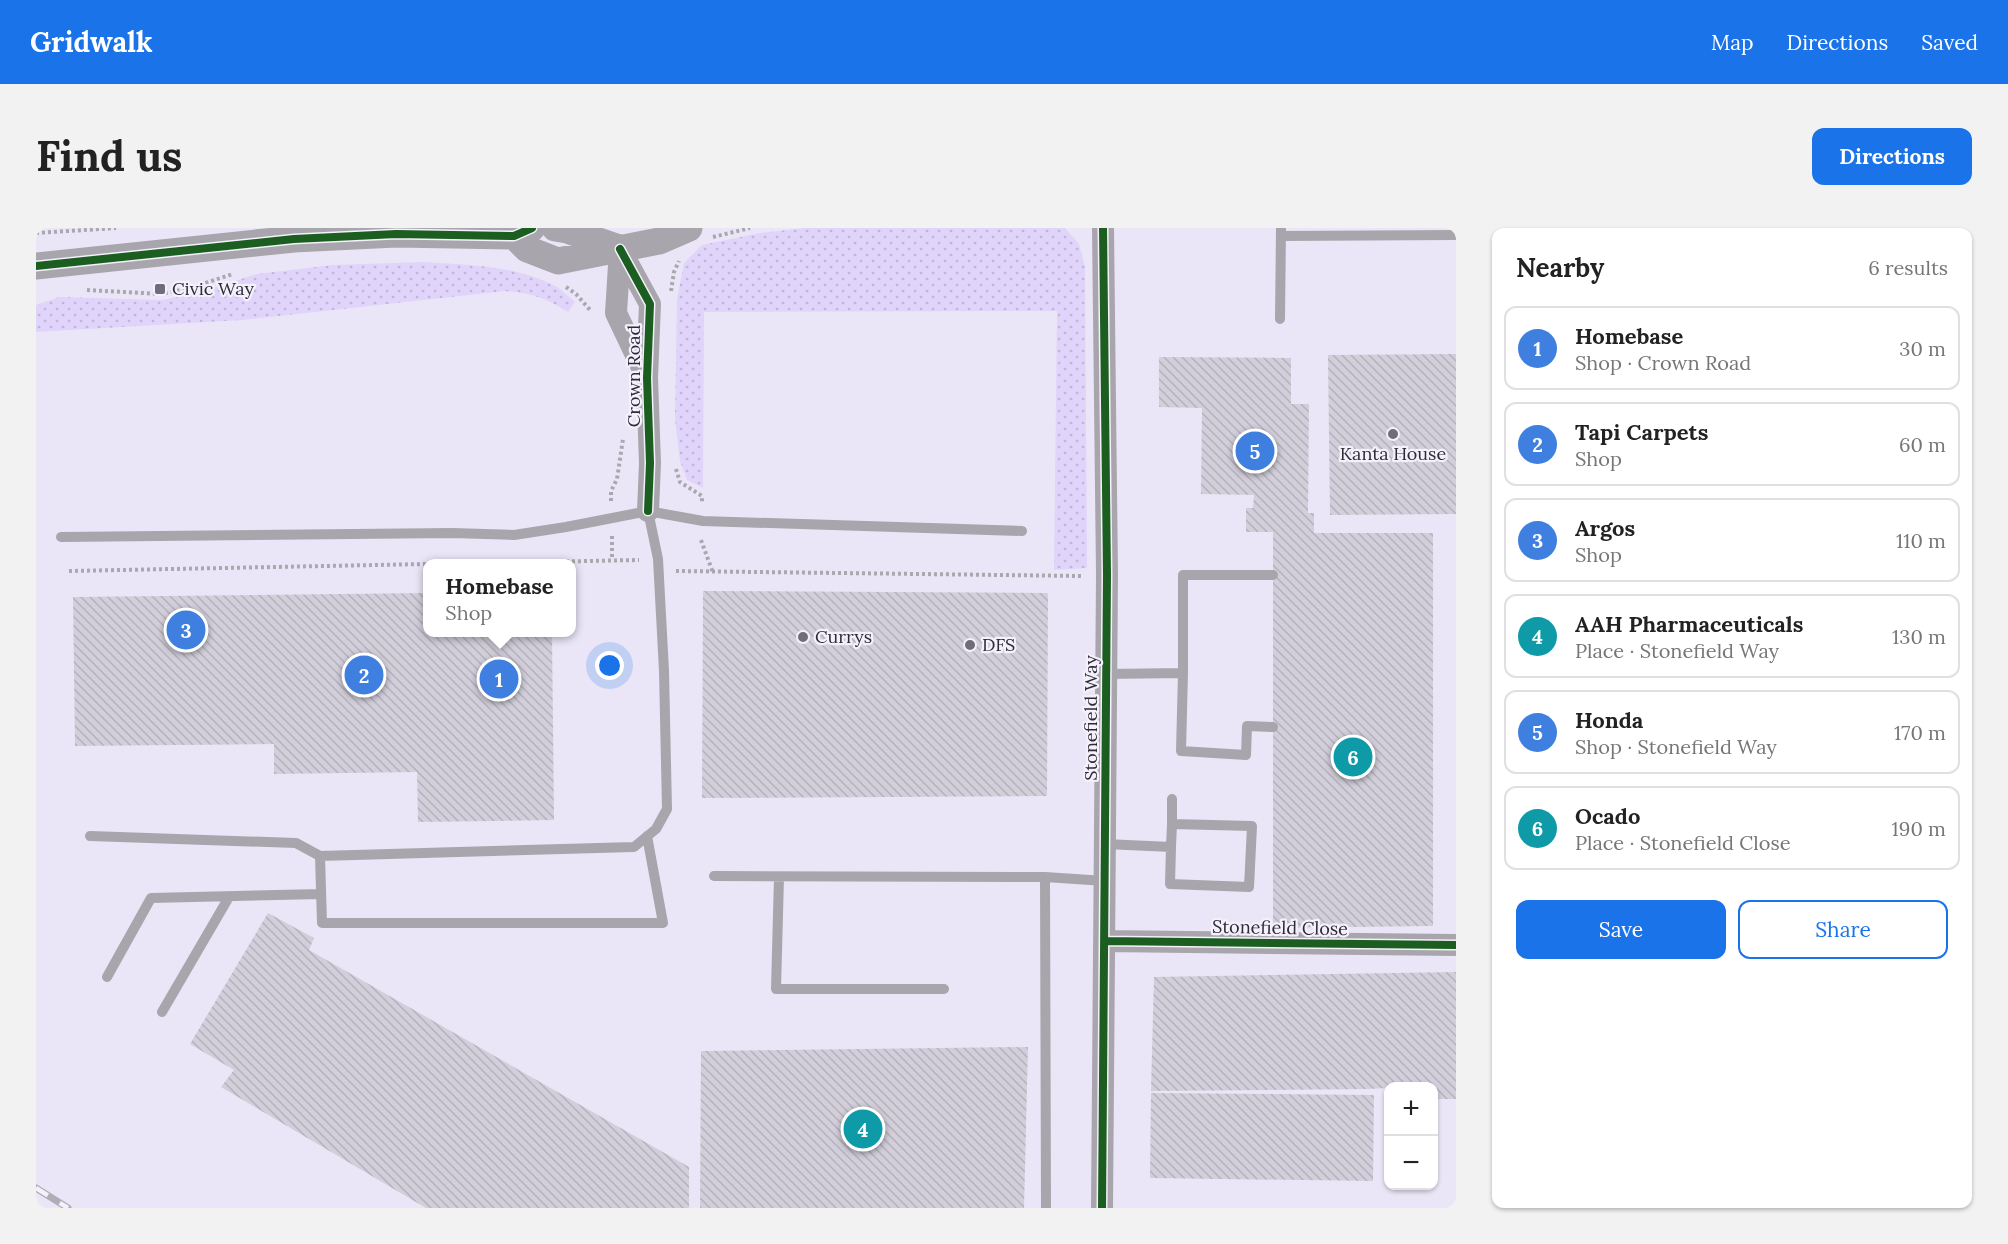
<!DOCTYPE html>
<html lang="en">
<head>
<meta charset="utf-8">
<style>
  :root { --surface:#fff; --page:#f2f2f2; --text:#222; --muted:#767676; --line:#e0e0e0; --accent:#1a73e8 }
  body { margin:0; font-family:Lora,serif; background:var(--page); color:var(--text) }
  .controls { position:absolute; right:18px; bottom:18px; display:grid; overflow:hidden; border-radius:12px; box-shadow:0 2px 4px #0004 }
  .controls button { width:54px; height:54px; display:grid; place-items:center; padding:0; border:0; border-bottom:2px solid var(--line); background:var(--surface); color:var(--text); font:30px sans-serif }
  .you { position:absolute; left:574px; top:438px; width:21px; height:21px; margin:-15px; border:4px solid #fff; border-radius:50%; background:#1a73e8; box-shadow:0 0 0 9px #1a73e833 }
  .badge { display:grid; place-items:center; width:39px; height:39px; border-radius:50%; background:var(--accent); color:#fff; font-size:20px; font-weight:700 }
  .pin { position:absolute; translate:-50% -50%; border:3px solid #fff; box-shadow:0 2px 6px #0006 }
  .popup { position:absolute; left:387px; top:331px; width:153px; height:78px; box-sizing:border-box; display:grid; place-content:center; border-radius:12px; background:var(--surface); filter:drop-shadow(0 2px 4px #0005); font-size:20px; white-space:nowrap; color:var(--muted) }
  .popup b { font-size:22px; color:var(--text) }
  .popup::after { content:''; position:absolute; left:50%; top:100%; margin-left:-12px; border:12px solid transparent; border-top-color:var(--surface) }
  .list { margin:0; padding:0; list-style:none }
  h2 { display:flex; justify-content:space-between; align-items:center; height:78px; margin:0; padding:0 24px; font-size:26px }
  h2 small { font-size:20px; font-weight:400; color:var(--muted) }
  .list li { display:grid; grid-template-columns:39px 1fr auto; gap:18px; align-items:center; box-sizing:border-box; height:84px; margin:0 12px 12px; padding:0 12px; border:2px solid var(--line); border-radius:12px }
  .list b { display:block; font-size:22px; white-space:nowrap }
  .list p { margin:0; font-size:20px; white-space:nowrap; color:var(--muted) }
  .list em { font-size:20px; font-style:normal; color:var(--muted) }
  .actions { display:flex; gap:12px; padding:18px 24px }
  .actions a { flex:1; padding:14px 0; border:2px solid var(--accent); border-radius:12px; text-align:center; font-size:21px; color:var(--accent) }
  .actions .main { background:var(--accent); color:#fff }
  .map { position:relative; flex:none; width:1420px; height:980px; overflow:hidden; border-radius:12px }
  header { display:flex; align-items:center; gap:36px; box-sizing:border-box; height:84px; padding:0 30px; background:var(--accent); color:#fff }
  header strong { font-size:28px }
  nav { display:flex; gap:33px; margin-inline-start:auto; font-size:21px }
  .intro { display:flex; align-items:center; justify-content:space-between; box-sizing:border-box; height:144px; padding:0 36px }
  h1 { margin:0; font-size:42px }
  .button { padding:15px 27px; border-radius:12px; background:var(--accent); color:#fff; font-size:21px; font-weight:700 }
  main { display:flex; gap:36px; padding:0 36px }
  aside { flex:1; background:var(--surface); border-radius:12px; box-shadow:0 2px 4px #0004 }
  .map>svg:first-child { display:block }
  .grass { fill:url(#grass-dots) }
  .building { fill:url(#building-back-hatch) }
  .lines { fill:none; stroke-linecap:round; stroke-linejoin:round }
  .path { stroke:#aaa7af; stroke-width:4; stroke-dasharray:3 3; stroke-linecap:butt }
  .service { stroke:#a8a6ac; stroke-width:10 }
  .minor { stroke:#a8a6ac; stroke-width:22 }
  .tertiary { stroke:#a8a6ac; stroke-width:27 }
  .rail-casing { stroke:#b0adb7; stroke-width:7 }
  .rail { stroke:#f4f1fc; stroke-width:4.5; stroke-dasharray:14; stroke-linecap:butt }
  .cycleway-casing { stroke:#f4f1fc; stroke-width:11 }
  .cycleway { stroke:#1b5e20; stroke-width:8 }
  .poi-dot { fill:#706c7a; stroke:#f4f1fc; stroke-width:2 }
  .labels { text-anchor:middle; stroke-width:4.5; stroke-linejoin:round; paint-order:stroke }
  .poi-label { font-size:18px; fill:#2e2b36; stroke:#f4f1fc; text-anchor:start }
  .street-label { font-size:18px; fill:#2e2b36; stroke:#f4f1fc }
</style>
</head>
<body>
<header>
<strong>Gridwalk</strong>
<nav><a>Map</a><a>Directions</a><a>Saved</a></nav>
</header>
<div class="intro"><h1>Find us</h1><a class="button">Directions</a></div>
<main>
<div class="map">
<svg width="1420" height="980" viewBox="0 0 1420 980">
  <defs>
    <pattern id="grass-dots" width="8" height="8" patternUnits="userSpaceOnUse" patternTransform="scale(1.5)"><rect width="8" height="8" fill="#e0d4fb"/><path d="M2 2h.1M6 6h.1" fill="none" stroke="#c0b6d8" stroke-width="1.8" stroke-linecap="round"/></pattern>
    <pattern id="building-back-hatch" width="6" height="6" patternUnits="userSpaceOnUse" patternTransform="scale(1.5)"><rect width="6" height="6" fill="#d2cfdb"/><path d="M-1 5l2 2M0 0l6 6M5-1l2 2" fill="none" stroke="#b5b2bd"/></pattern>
  </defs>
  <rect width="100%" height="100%" fill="#ebe6f7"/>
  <path class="grass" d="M769,0H1029L1043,16L1049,38L1051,340L1018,342L1021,83L668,84L667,260L651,252L644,233L639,191L641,71L648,35L666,17L724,5Z
    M388,34C432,37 480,37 521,59C527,63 533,69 539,74L532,84C510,70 496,65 469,63L206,92L0,104V77L23,69L127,72L177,60L221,46L297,37Z"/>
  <path class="building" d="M1420,126V286L1294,287L1292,127Z
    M1123,129L1255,130V176H1273L1272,285H1278V305H1397V698L1237,700V304H1210V280H1217L1218,267L1165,266L1166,180L1123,179Z
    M667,363L1012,365L1011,568L666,570Z
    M391,365V404H516L518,592L382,594L381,544L238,546V516L39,518L37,369Z
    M232,685L278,710L273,722L653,939V980H390L185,859L198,842L154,816Z
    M1420,744V871H1398V858H1352V860L1332,861L1115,863L1118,749Z
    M992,819L988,980H664L665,823Z
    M1115,865L1338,867L1337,953L1114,950Z"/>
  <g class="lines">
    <path class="path" d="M0,5L80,0
      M677,9L714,0
      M530,59L540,66L555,83
      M51,62L125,66L154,60L197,46
      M635,63L638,44L643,33
      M640,241L644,254L666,268V274
      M575,273V263L581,251L587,211
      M576,308V332
      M665,312L677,345
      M398,336L603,332
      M33,343L391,336
      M640,343L1046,348"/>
    <path class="service" d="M1245,8L1420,7
      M1244,91L1245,0
      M25,309L416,305L478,307L530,299L612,283L667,293L986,303
      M1147,445L1145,523L1210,527L1211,498L1237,499
      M1070,446L1147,445V347H1237
      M1136,596V571
      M54,608L260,615L284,628L598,619L620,601L631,581L628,443L622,331L612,283
      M1069,616L1135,619L1134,656L1213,659L1216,598L1136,596L1135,619
      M284,628L286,695H627L611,608
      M678,648L1009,649L1069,653
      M743,649L740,761H908
      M1009,649L1010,980
      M71,749L115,670L285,666
      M126,784L193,669"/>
    <path class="minor" d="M584,21L614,76L611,150L614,235L612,283
      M584,21L580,85L609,146
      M1069,713L1420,717
      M1066,980L1071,347L1067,0"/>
    <path class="tertiary" d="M519,0L531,2L583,20
      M478,8L491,21L522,33L623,13L653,0
      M0,38L258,11L360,6L478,8L496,0"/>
    <g class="rail-casing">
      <path id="rail" d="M0,960L32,980
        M0,980H1"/>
    </g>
    <use href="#rail" class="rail"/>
    <g class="cycleway-casing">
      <path id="cycleway" d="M584,21L614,76L611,150L614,235L612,283
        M0,38L258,11L360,6L478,8L496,0
        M1069,713L1420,717
        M1066,980L1071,347L1067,0"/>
    </g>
    <use href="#cycleway" class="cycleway"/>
  </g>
  <g class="poi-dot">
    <rect x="118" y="55" width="12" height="12" rx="3"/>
    <circle cx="1357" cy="206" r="6"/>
    <circle cx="767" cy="409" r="6"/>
    <circle cx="934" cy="417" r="6"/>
  </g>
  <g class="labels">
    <g class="poi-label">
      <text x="136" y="67">Civic Way</text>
      <text x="1357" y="232" text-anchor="middle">Kanta House</text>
      <text x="779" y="415">Currys</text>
      <text x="946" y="423">DFS</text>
    </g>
    <g class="street-label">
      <text transform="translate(598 148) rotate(-90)" y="6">Crown Road</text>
      <text transform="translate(1055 490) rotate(-90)" y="6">Stonefield Way</text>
      <text transform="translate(1244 700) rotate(1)" y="6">Stonefield Close</text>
    </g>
  </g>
</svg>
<div class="controls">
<button>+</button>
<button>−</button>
</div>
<div class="you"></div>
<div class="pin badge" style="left:463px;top:451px;background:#3f7fe0">1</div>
<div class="popup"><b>Homebase</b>Shop</div>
<div class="pin badge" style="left:328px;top:447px;background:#3f7fe0">2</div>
<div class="pin badge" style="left:150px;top:402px;background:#3f7fe0">3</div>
<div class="pin badge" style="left:827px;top:901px;background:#0f9aa8">4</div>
<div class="pin badge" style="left:1219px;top:223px;background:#3f7fe0">5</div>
<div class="pin badge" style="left:1317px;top:529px;background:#0f9aa8">6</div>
</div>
<aside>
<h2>Nearby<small>6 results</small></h2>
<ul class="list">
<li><span class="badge" style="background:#3f7fe0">1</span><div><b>Homebase</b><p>Shop · Crown Road</p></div><em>30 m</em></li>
<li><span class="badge" style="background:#3f7fe0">2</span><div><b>Tapi Carpets</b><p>Shop</p></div><em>60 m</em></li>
<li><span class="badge" style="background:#3f7fe0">3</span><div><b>Argos</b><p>Shop</p></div><em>110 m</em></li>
<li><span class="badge" style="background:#0f9aa8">4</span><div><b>AAH Pharmaceuticals</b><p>Place · Stonefield Way</p></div><em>130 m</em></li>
<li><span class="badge" style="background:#3f7fe0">5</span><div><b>Honda</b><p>Shop · Stonefield Way</p></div><em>170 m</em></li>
<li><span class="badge" style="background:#0f9aa8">6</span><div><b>Ocado</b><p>Place · Stonefield Close</p></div><em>190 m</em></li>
</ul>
<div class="actions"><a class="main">Save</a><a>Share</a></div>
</aside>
</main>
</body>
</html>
